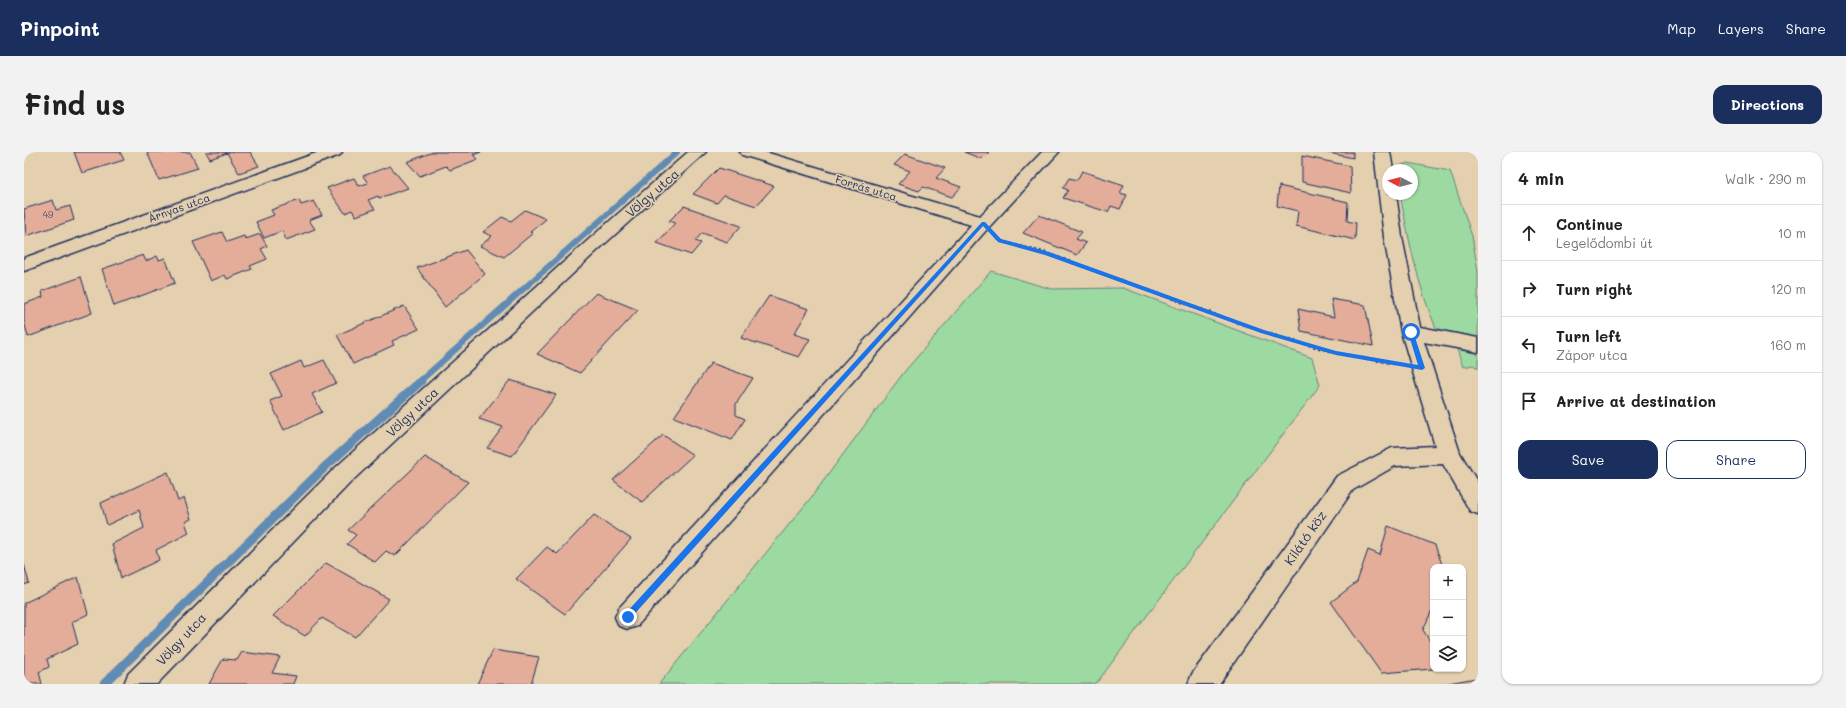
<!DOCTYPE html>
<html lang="en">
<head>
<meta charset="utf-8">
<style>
  :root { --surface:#fff; --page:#f2f2f2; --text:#202124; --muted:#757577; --line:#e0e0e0; --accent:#1b2f5e }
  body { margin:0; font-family:Mali,sans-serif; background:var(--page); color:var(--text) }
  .controls { position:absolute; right:12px; bottom:12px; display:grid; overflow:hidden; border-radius:8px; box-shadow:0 1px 3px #0004 }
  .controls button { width:36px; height:36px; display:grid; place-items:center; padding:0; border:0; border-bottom:1px solid var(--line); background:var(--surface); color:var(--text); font:20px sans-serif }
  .compass { position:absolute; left:1358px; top:12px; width:36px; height:36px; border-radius:50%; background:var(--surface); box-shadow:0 1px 3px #0004; rotate:277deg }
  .stop { position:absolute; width:12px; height:12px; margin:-9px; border:3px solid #1a73e8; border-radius:50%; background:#fff }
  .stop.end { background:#1a73e8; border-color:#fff; box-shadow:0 1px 4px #0008 }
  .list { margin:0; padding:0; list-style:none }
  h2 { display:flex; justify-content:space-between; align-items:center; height:52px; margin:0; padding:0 16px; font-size:17px }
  h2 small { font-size:13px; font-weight:400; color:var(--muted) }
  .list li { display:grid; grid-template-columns:26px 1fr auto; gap:12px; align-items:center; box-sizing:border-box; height:56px; padding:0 16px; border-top:1px solid var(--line) }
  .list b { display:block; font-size:15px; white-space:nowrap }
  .list p { margin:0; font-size:13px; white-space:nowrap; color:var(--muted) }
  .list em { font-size:13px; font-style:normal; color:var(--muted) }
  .actions { display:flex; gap:8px; padding:12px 16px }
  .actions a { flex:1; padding:9px 0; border:1px solid var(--accent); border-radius:12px; text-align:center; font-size:14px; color:var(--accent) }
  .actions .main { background:var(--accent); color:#fff }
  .icon { flex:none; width:22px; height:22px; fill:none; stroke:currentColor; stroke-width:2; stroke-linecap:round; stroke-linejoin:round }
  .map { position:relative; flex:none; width:1454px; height:532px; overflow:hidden; border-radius:12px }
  header { display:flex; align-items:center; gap:24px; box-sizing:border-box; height:56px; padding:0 20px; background:var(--accent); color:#fff }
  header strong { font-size:19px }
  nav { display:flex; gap:22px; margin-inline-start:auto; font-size:14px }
  .intro { display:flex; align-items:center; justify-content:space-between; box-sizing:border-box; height:96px; padding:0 24px }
  h1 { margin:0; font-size:28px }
  .button { padding:10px 18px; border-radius:12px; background:var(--accent); color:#fff; font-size:14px; font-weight:700 }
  main { display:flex; gap:24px; padding:0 24px }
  aside { flex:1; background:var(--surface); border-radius:12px; box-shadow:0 1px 3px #0004 }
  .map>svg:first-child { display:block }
  .green { fill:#9ddaa1; stroke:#5c8480 }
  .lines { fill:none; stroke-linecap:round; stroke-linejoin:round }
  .stream-far1 { stroke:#5f8bb4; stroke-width:6 }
  .stream { stroke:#5f8bb4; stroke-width:9 }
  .building { fill:#e4ad99; stroke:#1b2f5e }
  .street-casing { stroke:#1b2f5e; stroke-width:3 }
  .path { stroke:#1b2f5e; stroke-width:2; stroke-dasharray:2.5 2.5; stroke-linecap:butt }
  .street { fill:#e4cfae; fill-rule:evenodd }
  .route { fill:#1a73e8 }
  .labels { text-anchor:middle; stroke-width:3; stroke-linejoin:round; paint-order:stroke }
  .far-number-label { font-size:9px; fill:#4d4e6d }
  .far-street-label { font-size:11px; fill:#1b2f5e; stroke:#e4cfae }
  .street-label { font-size:13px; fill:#1b2f5e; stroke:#e4cfae }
</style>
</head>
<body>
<header>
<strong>Pinpoint</strong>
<nav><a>Map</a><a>Layers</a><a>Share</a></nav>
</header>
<div class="intro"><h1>Find us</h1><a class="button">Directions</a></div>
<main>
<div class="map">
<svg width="1454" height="532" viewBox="0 0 1454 532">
  <rect width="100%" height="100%" fill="#e4cfae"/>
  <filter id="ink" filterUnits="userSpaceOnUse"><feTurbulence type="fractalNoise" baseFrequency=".025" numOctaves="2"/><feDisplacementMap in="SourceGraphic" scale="8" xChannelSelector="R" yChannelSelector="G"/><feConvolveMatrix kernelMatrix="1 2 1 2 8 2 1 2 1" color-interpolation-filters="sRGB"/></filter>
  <g filter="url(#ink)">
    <path class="green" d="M1384,11L1426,19L1448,84L1454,120V187L1412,176C1393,132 1385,88 1376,42H1388V18H1371L1370,16Z
      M967,119L1027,137L1099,136L1288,206L1296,233L1074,529L1069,532H635L786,347L881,219Z
      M1433,197L1454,202V216L1449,213L1439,215Z"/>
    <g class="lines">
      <path class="stream-far1" d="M395,230L653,0"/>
      <path class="stream" d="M80,532L303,313L397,229"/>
    </g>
    <path class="building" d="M50,0H96L100,8L58,21Z
      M123,0H166L174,16L135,28Z
      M182,0H226L235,14L215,21L203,1L186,7Z
      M409,0H457L449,3L454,7L426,18L422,14L396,24L383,10Z
      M940,0H965L958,7Z
      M1300,0H1329V6Z
      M881,2L921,16L912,26L937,35L928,45L899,35L895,39L874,32L886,19L870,13Z
      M1278,4L1326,14L1327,41L1278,30Z
      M366,14L384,36L355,46L354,44L344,48L351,57L332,64L328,58L321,61L303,36L330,26L335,34L344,31L339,24Z
      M695,16L750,34L732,54L700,43L693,51L669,42Z
      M1058,19L1100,33L1096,41L1103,43L1096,57L1087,54L1084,60L1039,46L1044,38L1039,36L1045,26L1053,28Z
      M1255,34L1324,50L1323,69L1332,71L1331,88L1272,74L1274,59L1253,54Z
      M29,48L32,58L46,54L50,68L2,84L0,57Z
      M275,48L277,53L290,49L298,63L285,68L291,77L262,88L258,79L240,86L232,70L250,63L247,58Z
      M660,54L717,74L703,90L678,81L671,89L677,91L667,103L633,91L651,71L645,69Z
      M501,58L522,67L506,80L509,81L480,105L456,94L468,84L459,80L478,65L487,69Z
      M1015,63L1058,80L1052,87L1062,91L1053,103L999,81Z
      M198,80L203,90L220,84L222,87L236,82L243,94L237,97L243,107L226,114L228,117L203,127L201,123L187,129L169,90Z
      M442,98L461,122L421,155L393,116Z
      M119,103L122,109L133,104L135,108L141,106L151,131L90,154L78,117Z
      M57,125L68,161L4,185L0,169V152L19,145L18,139Z
      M572,141L614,158L556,221L513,202Z
      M745,144L785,157L770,182L786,187L775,205L717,186Z
      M1307,147L1341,153L1349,194L1277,179L1274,157L1310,165Z
      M380,154L395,177L368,189L370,193L329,212L313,183Z
      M300,208L312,231L288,242L298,260L260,278L246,249L258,244L247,222L277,209L280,216Z
      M687,211L729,226L712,252V263L721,267L708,288L650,265Z
      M486,228L532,243L488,304L463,296L479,275L455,267Z
      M639,283L669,303L618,350L589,328Z
      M401,305L444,330L371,404L362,399L351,410L323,392L332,383L324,378Z
      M144,320L154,349L160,346L167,367L161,370L165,381L132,398L135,408L97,426L88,392L120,376L115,358L83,373L77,351Z
      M570,363L607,387L541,462L492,427L523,395L533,402Z
      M1364,374L1411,393L1419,415H1409V456L1399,478L1409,494V517L1357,521L1307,450L1333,430L1344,398L1356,403Z
      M302,411L365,447L331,485L298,466L281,484L249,464Z
      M0,412L5,431L0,433Z
      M54,425L64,462L48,470L54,492L23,507L25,515L15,520L18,532H0V451Z
      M469,498L515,505L507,532H453Z
      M218,500L256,505L248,521L272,524L269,532H185L199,507L213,508Z
      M1452,526L1454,532H1419Z"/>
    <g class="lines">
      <g class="street-casing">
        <path id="street" d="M295,0H318L316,3L0,119V106Z
          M664,0H682L574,98L327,330L133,532H100L104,522L311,316L562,90Z
          M716,0H741L956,64L1018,0H1035L965,75L613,474L604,477L595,474L591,465L595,456L947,73L718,3Z
          M1350,0H1366L1369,18H1364V42H1372L1378,85L1396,175L1454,186V200L1400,190L1436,301L1454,331V362L1446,359L1419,312L1371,314L1329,338L1195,532H1164L1168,522L1313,324L1368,296L1411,294L1377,180L1360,85Z"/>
      </g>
      <path class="path" d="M973,86L976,89L1023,101L1239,180L1312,201L1372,212"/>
      <use href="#street" class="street"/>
    </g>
  </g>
  <path class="route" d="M958,70H961L977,87L1025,100L1240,178L1312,199L1394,213L1384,180L1389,179L1401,216L1398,218L1312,203L1237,181L1021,103L974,90L959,74L606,467H601V462Z"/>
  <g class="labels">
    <g class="far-number-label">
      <text x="24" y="66">49</text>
    </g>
    <g class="far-street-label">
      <text transform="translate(842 36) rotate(17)" y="4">Forrás utca</text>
      <text transform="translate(155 56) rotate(-20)" y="4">Árnyas utca</text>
    </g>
    <g class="street-label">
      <text transform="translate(628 41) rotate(-41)" y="5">Völgy utca</text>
      <text transform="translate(388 260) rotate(-43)" y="5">Völgy utca</text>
      <text transform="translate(1281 386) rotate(-55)" y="5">Kilátó köz</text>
      <text transform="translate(157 487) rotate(-47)" y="5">Völgy utca</text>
    </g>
  </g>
</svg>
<div class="controls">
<button>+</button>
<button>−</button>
<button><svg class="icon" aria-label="layers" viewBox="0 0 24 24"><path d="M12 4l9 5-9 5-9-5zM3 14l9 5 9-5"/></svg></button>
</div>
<svg class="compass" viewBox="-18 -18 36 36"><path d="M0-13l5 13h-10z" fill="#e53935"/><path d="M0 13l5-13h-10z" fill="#757577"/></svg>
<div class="stop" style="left:1387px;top:180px"></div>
<div class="stop end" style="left:604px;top:465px"></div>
</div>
<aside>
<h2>4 min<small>Walk · 290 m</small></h2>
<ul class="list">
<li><svg class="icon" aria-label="ahead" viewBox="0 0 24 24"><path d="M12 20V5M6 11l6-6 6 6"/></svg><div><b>Continue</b><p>Legelődombi út</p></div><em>10 m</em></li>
<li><svg class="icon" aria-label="right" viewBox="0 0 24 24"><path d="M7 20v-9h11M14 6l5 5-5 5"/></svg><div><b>Turn right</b></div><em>120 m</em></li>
<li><svg class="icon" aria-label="left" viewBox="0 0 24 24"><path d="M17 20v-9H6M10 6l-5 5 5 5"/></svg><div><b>Turn left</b><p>Zápor utca</p></div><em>160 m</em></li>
<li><svg class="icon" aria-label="arrive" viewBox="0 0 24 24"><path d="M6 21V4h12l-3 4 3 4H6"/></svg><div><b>Arrive at destination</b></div></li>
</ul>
<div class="actions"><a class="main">Save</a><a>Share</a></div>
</aside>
</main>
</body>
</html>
